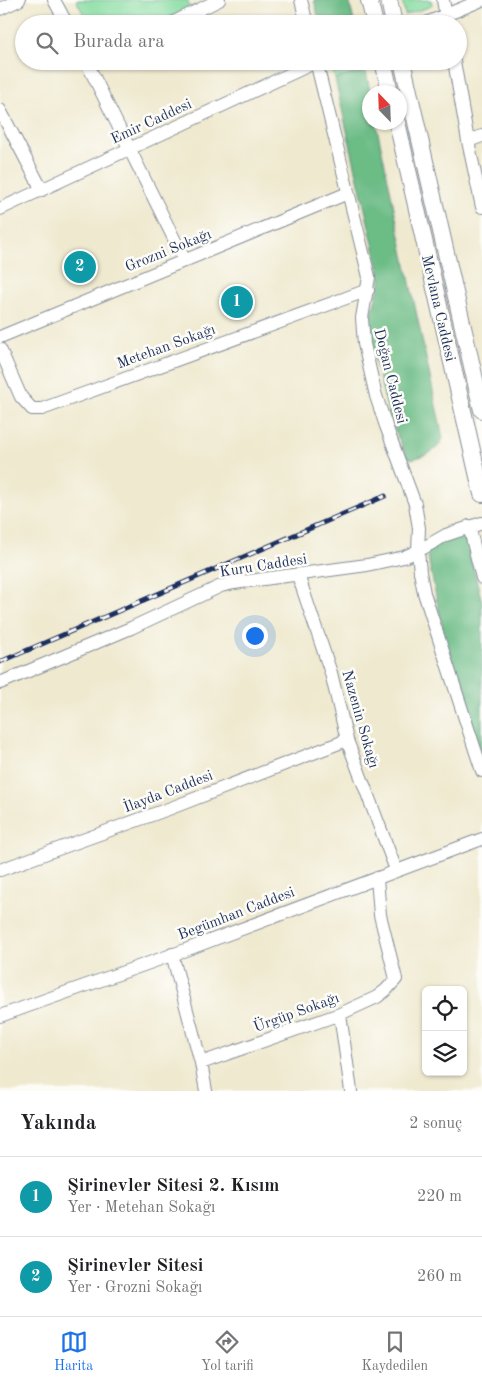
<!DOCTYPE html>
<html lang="tr">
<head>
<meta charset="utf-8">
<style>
  :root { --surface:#fff; --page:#f2f2f2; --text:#202124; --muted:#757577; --line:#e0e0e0; --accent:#1a73e8 }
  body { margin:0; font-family:"Old Standard TT",serif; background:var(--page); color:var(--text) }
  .controls { position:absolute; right:15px; bottom:15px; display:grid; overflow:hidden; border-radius:8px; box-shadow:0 1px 4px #0004 }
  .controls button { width:45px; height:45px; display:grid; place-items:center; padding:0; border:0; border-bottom:1px solid var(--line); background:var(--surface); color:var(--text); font:25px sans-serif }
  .compass { position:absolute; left:362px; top:85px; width:45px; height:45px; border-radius:50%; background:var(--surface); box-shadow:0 1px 4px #0004; rotate:337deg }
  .you { position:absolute; left:254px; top:635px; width:18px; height:18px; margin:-12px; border:4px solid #fff; border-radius:50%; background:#1a73e8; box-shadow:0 0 0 8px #1a73e833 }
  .badge { display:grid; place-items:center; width:32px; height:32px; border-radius:50%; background:var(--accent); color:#fff; font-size:16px; font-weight:700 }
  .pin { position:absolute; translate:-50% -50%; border:2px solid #fff; box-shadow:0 1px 5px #0006 }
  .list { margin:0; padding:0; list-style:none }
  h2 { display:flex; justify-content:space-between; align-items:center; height:65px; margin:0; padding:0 20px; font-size:21px }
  h2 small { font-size:16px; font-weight:400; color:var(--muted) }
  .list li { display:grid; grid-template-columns:32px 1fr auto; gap:15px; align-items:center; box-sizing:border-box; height:80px; padding:0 20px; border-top:1px solid var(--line) }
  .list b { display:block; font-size:19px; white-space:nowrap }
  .list p { margin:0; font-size:16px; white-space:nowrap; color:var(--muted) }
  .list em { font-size:16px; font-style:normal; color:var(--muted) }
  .icon { flex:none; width:28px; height:28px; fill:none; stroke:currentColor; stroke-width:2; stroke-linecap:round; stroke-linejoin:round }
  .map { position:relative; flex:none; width:482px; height:1091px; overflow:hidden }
  .search { position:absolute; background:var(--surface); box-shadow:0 1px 4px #0004; left:15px; right:15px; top:15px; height:55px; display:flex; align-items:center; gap:12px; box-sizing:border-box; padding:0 18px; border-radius:28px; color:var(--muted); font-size:19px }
  .sheet { height:225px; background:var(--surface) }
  nav { display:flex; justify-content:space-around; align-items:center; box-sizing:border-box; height:70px; border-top:1px solid var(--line); background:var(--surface); font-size:14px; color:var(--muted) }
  nav a { display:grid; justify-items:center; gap:2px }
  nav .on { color:var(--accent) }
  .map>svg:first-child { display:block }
  .green { fill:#85dca0; stroke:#50867f }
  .forest { fill:#6cbc86; stroke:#447672 }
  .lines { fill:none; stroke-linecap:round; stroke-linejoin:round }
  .minor-casing { stroke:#858c96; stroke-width:14 }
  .major-casing { stroke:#858c96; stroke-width:18 }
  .minor { stroke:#fff; stroke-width:12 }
  .major { stroke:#fff; stroke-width:16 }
  .rail-casing { stroke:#1b2f5e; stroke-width:5 }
  .rail { stroke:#fdfcf7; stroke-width:3; stroke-dasharray:9; stroke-linecap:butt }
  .labels { text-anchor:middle; stroke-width:5; stroke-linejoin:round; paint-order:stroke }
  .street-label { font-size:15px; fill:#1b2f5e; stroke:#fdfcf7 }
</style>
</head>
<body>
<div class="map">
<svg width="482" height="1091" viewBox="0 0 482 1091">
  <rect width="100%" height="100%" fill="#fdfcf7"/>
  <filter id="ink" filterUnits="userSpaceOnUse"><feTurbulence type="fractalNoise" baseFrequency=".02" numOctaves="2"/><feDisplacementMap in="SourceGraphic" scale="10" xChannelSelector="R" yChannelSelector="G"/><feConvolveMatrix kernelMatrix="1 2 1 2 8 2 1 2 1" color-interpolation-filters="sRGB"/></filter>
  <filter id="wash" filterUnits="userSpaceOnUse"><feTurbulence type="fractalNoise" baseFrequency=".0096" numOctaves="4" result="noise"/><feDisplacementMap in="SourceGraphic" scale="20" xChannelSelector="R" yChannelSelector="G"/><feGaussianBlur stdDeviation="1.12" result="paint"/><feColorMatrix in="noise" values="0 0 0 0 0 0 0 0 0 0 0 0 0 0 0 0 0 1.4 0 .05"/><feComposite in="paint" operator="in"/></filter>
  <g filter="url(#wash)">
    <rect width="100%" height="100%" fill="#efe9cf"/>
    <path class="green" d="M76,0H187L191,9L156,24H89Z
      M402,0H431L432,6L405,15Z
      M330,61H363L366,71L335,79Z"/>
    <path class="forest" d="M314,0H349L354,22L320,24Z
      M366,71L370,92V122L376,123L443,438C439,451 424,456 412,459L407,457L396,433L389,415L373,354L369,324L381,279L335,79Z
      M462,535L466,540L482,602V757L443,630L427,553L438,544Z"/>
  </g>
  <g filter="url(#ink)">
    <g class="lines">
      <g class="minor-casing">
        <path id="minor" d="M54,0L67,24
          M301,0L307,24
          M443,0L447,22
          M0,9L19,0
          M170,24L219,0
          M424,24L482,0
          M86,61L185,261
          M316,61L369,277L362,318L364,344L376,396L386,426L415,504L419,528L418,551L420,572L424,593L482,771
          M454,61L468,141L482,207
          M0,110L42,190
          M468,141L482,136
          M0,209L316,62
          M0,337L348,193
          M0,349L21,397L32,409H42L368,290
          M469,526L482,578
          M298,575L331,673L347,740L396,870
          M0,683L131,628L221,586L234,583L367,565L404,557L418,551L446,535L482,523
          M0,870L171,808L347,740
          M172,954L201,1063L206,1091
          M340,1014L351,1091
          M0,1016L180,952L482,839
          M201,1063L340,1014L377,997L386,990L396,979L380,915L377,878"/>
      </g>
      <g class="major-casing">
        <path id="major" d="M369,0L375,24
          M389,0L394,24
          M383,61L390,92
          M402,61L482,410
          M397,122L482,494"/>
      </g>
      <use href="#minor" class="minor"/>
      <use href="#major" class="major"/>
      <g class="rail-casing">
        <path id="rail" d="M0,662L385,496"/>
      </g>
      <use href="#rail" class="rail"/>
    </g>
  </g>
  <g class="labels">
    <g class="street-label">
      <text transform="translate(151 121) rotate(-25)" y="5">Emir Caddesi</text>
      <text transform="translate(168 250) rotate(-22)" y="5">Grozni Sokağı</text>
      <text transform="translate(439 308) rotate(77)" y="5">Mevlana Caddesi</text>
      <text transform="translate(166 346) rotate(-20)" y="5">Metehan Sokağı</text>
      <text transform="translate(391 376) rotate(76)" y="5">Doğan Caddesi</text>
      <text transform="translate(263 565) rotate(-9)" y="5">Kuru Caddesi</text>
      <text transform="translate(361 719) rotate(74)" y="5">Nazenin Sokağı</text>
      <text transform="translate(168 791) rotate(-21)" y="5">İlayda Caddesi</text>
      <text transform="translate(236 913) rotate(-21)" y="5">Begümhan Caddesi</text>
      <text transform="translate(296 1012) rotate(-20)" y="5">Ürgüp Sokağı</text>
    </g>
  </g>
</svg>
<div class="controls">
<button><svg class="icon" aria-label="locate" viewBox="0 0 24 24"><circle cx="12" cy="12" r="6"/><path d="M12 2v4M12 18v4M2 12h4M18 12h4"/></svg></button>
<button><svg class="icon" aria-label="layers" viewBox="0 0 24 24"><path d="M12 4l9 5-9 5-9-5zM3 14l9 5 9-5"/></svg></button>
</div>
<svg class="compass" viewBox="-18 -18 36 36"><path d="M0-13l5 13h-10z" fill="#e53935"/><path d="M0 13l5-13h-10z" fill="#757577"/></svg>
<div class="you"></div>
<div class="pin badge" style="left:237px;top:302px;background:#0f9aa8">1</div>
<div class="pin badge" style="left:80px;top:267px;background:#0f9aa8">2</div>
<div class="search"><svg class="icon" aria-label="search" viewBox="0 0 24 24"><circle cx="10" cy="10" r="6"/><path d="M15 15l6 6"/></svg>Burada ara</div>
</div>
<section class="sheet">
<h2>Yakında<small>2 sonuç</small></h2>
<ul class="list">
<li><span class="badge" style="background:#0f9aa8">1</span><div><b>Şirinevler Sitesi 2. Kısım</b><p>Yer · Metehan Sokağı</p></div><em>220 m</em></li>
<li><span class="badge" style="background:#0f9aa8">2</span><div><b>Şirinevler Sitesi</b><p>Yer · Grozni Sokağı</p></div><em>260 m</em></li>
</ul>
</section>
<nav>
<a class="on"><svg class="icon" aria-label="map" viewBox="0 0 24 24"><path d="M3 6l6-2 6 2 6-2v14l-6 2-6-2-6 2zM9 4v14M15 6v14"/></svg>Harita</a>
<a><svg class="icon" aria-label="directions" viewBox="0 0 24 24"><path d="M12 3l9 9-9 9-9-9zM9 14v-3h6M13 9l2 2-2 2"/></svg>Yol tarifi</a>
<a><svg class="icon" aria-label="saved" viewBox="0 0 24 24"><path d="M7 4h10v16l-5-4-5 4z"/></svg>Kaydedilen</a>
</nav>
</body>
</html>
